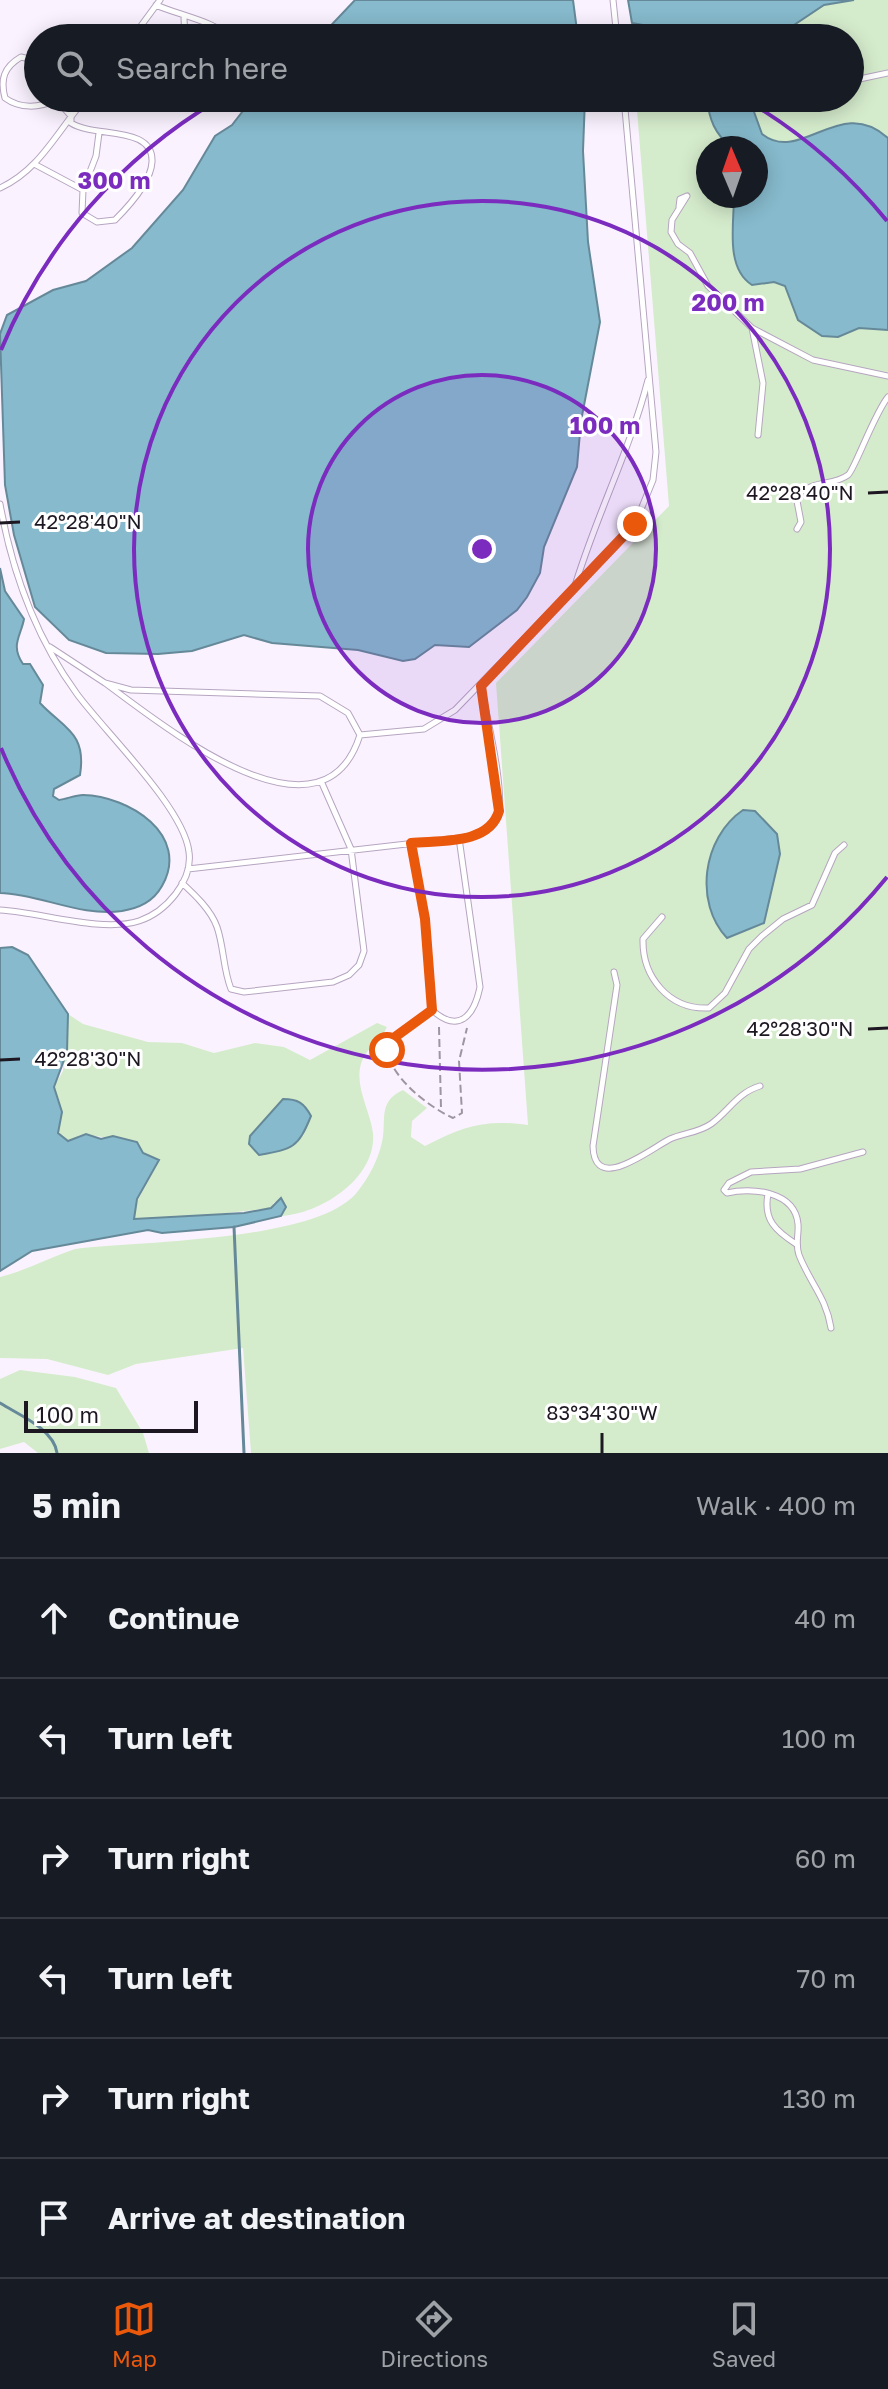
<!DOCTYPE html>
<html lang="en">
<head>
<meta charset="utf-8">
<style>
  :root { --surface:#171b24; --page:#242831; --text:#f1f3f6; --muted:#9ea1a6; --line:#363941; --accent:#ea580c }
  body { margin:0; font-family:"Golos Text",sans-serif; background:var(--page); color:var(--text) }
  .compass { position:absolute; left:696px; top:136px; width:72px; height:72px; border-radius:50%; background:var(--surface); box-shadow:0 4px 20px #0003; rotate:358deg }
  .scale { position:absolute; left:24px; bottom:20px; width:174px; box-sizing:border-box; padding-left:8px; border:4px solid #1d1721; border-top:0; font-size:22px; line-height:28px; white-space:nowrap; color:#1d1721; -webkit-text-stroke:6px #fff; paint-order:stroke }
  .stop { position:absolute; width:24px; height:24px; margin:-18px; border:6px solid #ea580c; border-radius:50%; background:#fff }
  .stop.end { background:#ea580c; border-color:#fff; box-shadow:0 2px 8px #0008 }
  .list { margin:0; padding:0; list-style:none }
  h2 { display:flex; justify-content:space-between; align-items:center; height:104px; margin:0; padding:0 32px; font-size:34px }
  h2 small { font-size:26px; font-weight:400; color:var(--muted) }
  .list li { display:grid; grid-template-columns:52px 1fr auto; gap:24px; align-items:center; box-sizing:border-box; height:120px; padding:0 32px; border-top:2px solid var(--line) }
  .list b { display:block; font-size:30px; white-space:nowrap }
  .list em { font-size:26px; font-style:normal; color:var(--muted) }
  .icon { flex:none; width:44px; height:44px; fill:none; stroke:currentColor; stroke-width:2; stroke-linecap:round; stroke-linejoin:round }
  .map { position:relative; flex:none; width:888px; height:1453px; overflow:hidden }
  .search { position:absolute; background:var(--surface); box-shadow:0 4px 20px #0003; left:24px; right:24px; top:24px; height:88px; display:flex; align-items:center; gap:20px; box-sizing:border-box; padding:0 28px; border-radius:44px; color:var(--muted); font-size:30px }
  .sheet { height:824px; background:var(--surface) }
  nav { display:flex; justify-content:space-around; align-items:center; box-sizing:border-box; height:112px; border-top:2px solid var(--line); background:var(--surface); font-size:22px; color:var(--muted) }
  nav a { display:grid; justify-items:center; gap:4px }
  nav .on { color:var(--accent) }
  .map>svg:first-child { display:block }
  .green { fill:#d5eccc; fill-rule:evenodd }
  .water { fill:#86bacc; stroke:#668999; stroke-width:2 }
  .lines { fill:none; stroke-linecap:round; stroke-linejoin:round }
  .stream { stroke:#668999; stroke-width:3 }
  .lane-casing { stroke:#b6a5c0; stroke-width:7 }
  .path { stroke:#9d96a1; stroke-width:2; stroke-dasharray:8 4; stroke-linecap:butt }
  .lane { stroke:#fff; stroke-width:5 }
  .route { stroke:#ea580c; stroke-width:10 }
  .ticks { fill:none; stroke:#1d1721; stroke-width:3 }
  .ring { fill:none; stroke:#7b2cbf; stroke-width:4 }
  .ticks-label { font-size:20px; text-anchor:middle; fill:#1d1721; stroke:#fff; stroke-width:6; stroke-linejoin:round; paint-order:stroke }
  .centre { fill:#7b2cbf; stroke:#fff; stroke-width:4 }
  .ring-label { font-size:24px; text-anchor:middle; font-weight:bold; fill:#7b2cbf; stroke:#fff; stroke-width:6; stroke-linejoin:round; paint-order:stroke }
</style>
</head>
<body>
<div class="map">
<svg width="888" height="1453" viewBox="0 0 888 1453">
  <rect width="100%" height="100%" fill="#faf3ff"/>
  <path class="green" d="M629,0H888V1453H251L243,1348L136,1364L108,1375L47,1359L0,1358V1277C27,1270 49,1258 75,1249C138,1241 320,1242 358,1191C369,1177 378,1160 382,1142C387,1120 377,1102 403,1090L427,1108L412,1121L411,1137L425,1146C463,1126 485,1119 528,1125L496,683L669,506L636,98H850V38H632ZM708,148H756V196H708Z
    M68,1014L83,1024L148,1042L182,1043L214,1053L255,1043L284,1047L310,1060L377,1023L387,1027C381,1041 367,1047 362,1061C353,1084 370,1110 373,1133C377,1178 321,1214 281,1216L285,1211L274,1202L271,1208L165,1220H134L133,1209L157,1165L154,1158L143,1153L139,1144C129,1142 87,1133 80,1135C76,1137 72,1140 68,1141L57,1133L60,1103L54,1087L63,1071ZM283,1099L311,1116L303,1136H250Z
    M20,1370L75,1377L116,1388L143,1433L149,1453H38L24,1442L0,1449V1379Z"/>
  <path class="water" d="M355,0H573L578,38H319Z
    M628,0H854L824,5L779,35L654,38L648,26L632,23Z
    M253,98H585L583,151L588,242L600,322L581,421L577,467L544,547L540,573L527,597L517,610L469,647L435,645L415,659L403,661L358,650L272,643L244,635L192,651L158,654L106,653L69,640L35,607L14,535L5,485L0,334L7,315L53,290L86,281L132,248L183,190L215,136L232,125Z
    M707,98H749L762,134C801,165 840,94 888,138V330L859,328L838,337L822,336L798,320L785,286L774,282L752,285C725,268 734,224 734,196H756V148H732C715,134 709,120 707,98Z
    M0,568L5,591L24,619C21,636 10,645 23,664H30L43,685L40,703C63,728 87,732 80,775L54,789L53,796L59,800C67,799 75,795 83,795C129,796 191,835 162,886C153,902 139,908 122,911C80,917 40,894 0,893Z
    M743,810L755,811L777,834L780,854L764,923L727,938C694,903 702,838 743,810Z
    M12,947L28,955L68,1014L67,1052L54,1087L62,1112L58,1133L68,1141L86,1134L101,1139L113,1136L137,1142L143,1153L159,1160L137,1199L134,1219L244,1213L271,1208L281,1198L286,1207L281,1216L234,1227L162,1233L148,1230L32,1251L0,1271V948Z
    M283,1099C298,1099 304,1103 311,1116C298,1148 293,1149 259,1155L249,1144L250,1136Z"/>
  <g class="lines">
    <path class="stream" d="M234,1227L244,1453
      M0,1403C19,1415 54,1429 57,1453"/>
    <g class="lane-casing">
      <path id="lane" d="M613,0L617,38
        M156,5C175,14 221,23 229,38
        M184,18L185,38
        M132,38L160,0
        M38,61L21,57C4,67 0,79 5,98C20,109 39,108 56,100
        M850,81L888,73
        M36,165L83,190L82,213L97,222L115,220C129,206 151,182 152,162C154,125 94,138 71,123V116L55,98
        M0,188C40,170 58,130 86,98
        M83,190L96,156L99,133
        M679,207L680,199L687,196L672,220L671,232L678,244L690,253L708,286L752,328L763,383L758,435
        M752,328L813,360L888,376
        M0,504C12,572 36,638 77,694C105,732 184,808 189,852C193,881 166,912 139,921C101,933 40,912 0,910
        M797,529L801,522L797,501L801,492C815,481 835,485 848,475C854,471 874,414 888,397
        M574,589C595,518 629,453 648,380
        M50,647L105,683L131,690L320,696L348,713L360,735C322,856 160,723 105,683
        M360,735L424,729L455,710L635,524L653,480L656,452L624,98
        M411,843L425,919L432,1010C459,1034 474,1016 480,987L459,838
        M188,869L459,838C474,836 490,834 497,819C507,798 486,713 481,687
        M182,883C195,895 211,910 217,927C224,947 223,969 231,989L244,992L333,982L349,975L359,965L364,951L351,849L321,781
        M662,917L643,939C642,977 669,1010 709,1008L725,993L749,949L762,936L783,919L812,905L835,853L844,845
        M614,972L617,985L593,1146C594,1195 650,1149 670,1139C683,1133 698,1133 711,1124C729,1111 737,1093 760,1086
        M768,1194C763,1220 776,1231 796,1244
        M831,1328C826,1297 810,1283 799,1255C795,1244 799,1234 798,1224C795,1191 751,1187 727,1193L724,1190L729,1183L751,1172L800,1169L863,1152"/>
    </g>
    <path class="path" d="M424,1015L395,1037L387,1050C391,1078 429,1107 453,1118L462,1113L459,1061L467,1028
      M439,1027L441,1108"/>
    <use href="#lane" class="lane"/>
  </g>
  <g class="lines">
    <path class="route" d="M387,1050L395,1037L432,1010L425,919L411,843C441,840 489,845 499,811L481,686L635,524"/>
  </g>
  <path class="ticks" d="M868,493L888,492M0,523L20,522M868,1029L888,1028M0,1060L20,1059M602,1433V1453"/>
  <circle cx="482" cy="549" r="174" fill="#7b2cbf" fill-opacity=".12"/>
  <g class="ring">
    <circle cx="482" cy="549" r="174"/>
    <circle cx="482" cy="549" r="348"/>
    <path d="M887 877A521 521 0 0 1 1 748M1 350A521 521 0 0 1 218 100M383 38A521 521 0 0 1 581 38M746 100A521 521 0 0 1 887 221"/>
  </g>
  <g class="ticks-label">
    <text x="800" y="500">42°28'40"N</text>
    <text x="88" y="529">42°28'40"N</text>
    <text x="800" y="1036">42°28'30"N</text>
    <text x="88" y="1066">42°28'30"N</text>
    <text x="602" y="1420">83°34'30"W</text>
  </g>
  <circle cx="482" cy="549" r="12" class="centre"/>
  <g class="ring-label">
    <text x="114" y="189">300 m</text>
    <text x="728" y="311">200 m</text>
    <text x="605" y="434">100 m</text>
  </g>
</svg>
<svg class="compass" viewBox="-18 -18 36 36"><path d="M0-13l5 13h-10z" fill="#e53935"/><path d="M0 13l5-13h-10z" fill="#9ea1a6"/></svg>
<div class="scale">100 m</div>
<div class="stop" style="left:387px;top:1050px"></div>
<div class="stop end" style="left:635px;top:524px"></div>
<div class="search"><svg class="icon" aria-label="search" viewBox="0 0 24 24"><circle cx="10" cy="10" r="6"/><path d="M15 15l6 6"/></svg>Search here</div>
</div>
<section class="sheet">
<h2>5 min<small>Walk · 400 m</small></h2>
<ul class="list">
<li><svg class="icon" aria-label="ahead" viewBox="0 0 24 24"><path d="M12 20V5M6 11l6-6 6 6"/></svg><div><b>Continue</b></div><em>40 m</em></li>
<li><svg class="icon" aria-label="left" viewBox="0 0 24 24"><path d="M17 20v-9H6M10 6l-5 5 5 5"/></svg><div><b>Turn left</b></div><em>100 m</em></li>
<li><svg class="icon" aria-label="right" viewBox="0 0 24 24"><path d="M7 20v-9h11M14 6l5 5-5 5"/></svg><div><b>Turn right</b></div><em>60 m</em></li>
<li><svg class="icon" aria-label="left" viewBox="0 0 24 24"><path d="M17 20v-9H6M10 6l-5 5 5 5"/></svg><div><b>Turn left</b></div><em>70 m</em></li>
<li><svg class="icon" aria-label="right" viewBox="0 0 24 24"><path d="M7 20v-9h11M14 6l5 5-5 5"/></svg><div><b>Turn right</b></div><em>130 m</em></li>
<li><svg class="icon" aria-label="arrive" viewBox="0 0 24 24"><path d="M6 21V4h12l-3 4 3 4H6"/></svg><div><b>Arrive at destination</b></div></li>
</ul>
</section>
<nav>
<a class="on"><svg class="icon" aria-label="map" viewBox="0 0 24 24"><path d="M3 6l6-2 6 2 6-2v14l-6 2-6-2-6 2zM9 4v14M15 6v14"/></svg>Map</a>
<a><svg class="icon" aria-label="directions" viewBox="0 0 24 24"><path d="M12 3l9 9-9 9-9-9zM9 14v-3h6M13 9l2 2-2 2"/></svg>Directions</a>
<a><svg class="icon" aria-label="saved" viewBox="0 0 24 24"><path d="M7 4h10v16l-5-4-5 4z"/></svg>Saved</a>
</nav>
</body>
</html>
